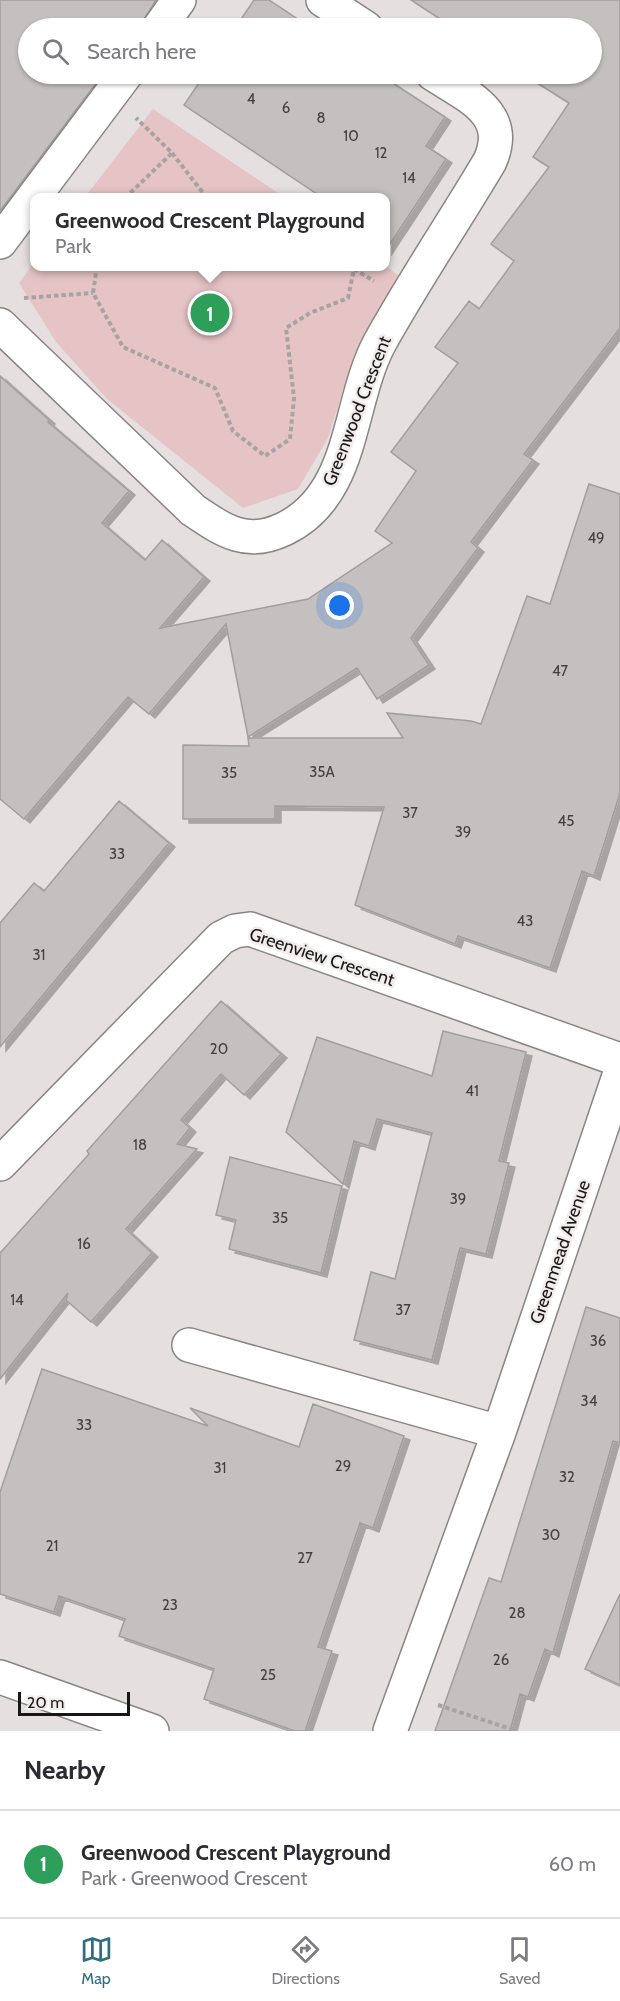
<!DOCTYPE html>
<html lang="en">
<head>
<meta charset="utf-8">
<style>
  :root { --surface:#fff; --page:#f7f7f7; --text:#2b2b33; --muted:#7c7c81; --line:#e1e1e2; --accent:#306e84 }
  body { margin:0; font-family:Cabin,sans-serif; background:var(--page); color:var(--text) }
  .scale { position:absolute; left:18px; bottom:15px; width:112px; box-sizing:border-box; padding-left:6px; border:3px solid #181616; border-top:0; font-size:16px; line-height:21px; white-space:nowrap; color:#181616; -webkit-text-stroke:4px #f2ecec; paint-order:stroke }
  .you { position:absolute; left:340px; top:606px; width:21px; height:21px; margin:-15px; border:4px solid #fff; border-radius:50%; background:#1a73e8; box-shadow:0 0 0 9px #1a73e833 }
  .badge { display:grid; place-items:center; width:39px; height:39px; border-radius:50%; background:var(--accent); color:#fff; font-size:20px; font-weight:700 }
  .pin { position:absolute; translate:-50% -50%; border:3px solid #fff; box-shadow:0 2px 6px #0006 }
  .popup { position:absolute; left:30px; top:193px; width:360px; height:78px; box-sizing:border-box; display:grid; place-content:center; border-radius:12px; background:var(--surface); filter:drop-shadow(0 2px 4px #0005); font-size:20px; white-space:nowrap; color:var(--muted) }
  .popup b { font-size:22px; color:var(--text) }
  .popup::after { content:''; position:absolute; left:50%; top:100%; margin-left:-12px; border:12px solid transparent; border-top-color:var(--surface) }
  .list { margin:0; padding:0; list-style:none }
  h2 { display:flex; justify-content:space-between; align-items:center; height:78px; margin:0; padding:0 24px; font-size:26px }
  h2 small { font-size:20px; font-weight:400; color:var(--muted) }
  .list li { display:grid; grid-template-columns:39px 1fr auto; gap:18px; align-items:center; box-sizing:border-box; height:108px; padding:0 24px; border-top:2px solid var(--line) }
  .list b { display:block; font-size:22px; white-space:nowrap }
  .list p { margin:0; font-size:20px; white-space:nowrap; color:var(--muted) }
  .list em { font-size:20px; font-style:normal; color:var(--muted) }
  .icon { flex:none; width:33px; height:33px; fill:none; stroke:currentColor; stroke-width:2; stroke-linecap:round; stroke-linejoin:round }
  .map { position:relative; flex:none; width:620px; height:1731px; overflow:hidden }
  .search { position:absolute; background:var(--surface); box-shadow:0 2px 4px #0004; left:18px; right:18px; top:18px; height:66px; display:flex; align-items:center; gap:15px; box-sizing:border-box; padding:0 21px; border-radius:33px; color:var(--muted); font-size:22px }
  .sheet { height:186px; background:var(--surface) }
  nav { display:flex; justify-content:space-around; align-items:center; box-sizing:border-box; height:84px; border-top:2px solid var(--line); background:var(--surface); font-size:16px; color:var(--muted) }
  nav a { display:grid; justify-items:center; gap:3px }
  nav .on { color:var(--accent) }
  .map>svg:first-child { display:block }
  .green { fill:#e6c4c6 }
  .building { fill:#c5c0c0; stroke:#a39e9e; stroke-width:1.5; filter:url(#shadow) }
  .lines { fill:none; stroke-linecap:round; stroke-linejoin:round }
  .street-casing { stroke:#8a8585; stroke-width:36 }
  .path { stroke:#a7a3a3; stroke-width:4; stroke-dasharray:4.5 3; stroke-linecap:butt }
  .street { stroke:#fff; stroke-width:33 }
  .labels { text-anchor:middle; stroke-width:5; stroke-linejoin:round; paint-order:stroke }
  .number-label { font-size:15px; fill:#434040 }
  .street-label { font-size:18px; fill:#181616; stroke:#f2ecec }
</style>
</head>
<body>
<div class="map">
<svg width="620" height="1731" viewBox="0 0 620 1731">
  <defs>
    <filter id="shadow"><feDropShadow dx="6" dy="4" stdDeviation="0" flood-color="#0004"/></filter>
  </defs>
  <rect width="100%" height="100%" fill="#e5dfdf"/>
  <path class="green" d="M153,109L284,197H85Z
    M34,263V266H386L402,278L345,384L328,438L298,489L243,508L107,399L56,342L19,283Z"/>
  <path class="building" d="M0,0H156L139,28H28V74H103L0,211Z
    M254,0H269L311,28H235Z
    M411,0H620V328L524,454L533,460L471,542L478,548L411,638L429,665L377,699L357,668L248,737L226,624L149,714L128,697L24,819L0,799V376L49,420L48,422L129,491L102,523L145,560L162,540L204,577L160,628L308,599L392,543L375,531L416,471L391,452L458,363L435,347L469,301L479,309L514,261L491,244L549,167L533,157L569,103L523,74H591V28H454Z
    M205,74H379L445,117L426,146L446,159L386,250V198H323L184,105Z
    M589,484L620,494V793L594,876L582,871L550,968L458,936L455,944L355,905L384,807L275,806V819H183V745L249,746L248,738H403L387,713L471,721L481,724L527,596L550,604Z
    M119,801L169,843L0,1047V923L34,883L44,891Z
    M221,1001L281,1054L244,1095L221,1074L181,1120L190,1128L177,1144L197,1149L126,1229L152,1253L91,1322L66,1300L68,1293L0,1379V1253L89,1154L87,1151Z
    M443,1031L526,1052L499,1161L509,1163L486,1254L460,1248L432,1360L354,1340L371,1272L395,1279L432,1133L377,1119L369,1146L354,1141L343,1184L286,1132L317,1037L432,1076Z
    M230,1157L342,1186L321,1273L229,1249L236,1220L216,1215Z
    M586,1307L620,1318V1443L613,1441L553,1653L545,1649L528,1697L520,1694L510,1731H435L489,1578L501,1582Z
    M42,1369L208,1426L190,1408L299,1447L313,1404L404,1436L373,1528L360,1523L318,1647L332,1651L305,1731H295L204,1699L214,1669L119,1636L125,1619L59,1596L54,1612L0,1594V1492Z
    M620,1594V1685L585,1669Z"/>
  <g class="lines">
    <g class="street-casing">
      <path id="street" d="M323,0L366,28
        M159,28L179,0
        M0,242L126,74
        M0,325L193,510C224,531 247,547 284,529C355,495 347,405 379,344C413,282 454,222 490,161C511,113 467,96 433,74
        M0,1164L221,938L235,931L250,929L620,1060
        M189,1345L499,1432
        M0,1677L152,1731
        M390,1731L499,1432L620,1073"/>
    </g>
    <path class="path" d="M172,153L207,198
      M125,198L172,153L136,118
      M97,266L93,293L123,347L215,388L233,431L265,456L290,439L294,398L286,328L310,313L348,298L354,269L351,266
      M354,269L374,281
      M24,298L93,293
      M438,1705L517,1731"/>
    <use href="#street" class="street"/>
  </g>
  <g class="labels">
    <g class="number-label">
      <text x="251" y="104">4</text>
      <text x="286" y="113">6</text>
      <text x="321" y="123">8</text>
      <text x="351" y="141">10</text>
      <text x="381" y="158">12</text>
      <text x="409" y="183">14</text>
      <text x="596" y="543">49</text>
      <text x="560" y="676">47</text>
      <text x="322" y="777">35A</text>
      <text x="229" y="778">35</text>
      <text x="410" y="818">37</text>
      <text x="566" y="826">45</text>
      <text x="463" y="837">39</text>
      <text x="117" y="859">33</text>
      <text x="525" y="926">43</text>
      <text x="39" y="960">31</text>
      <text x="219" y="1054">20</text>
      <text x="472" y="1096">41</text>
      <text x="140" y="1150">18</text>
      <text x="458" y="1204">39</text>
      <text x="280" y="1223">35</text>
      <text x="84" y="1249">16</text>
      <text x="17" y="1305">14</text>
      <text x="403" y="1315">37</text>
      <text x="598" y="1346">36</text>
      <text x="589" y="1406">34</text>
      <text x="84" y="1430">33</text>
      <text x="343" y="1471">29</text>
      <text x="220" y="1473">31</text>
      <text x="567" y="1482">32</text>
      <text x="551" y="1540">30</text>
      <text x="52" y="1551">21</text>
      <text x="305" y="1563">27</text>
      <text x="170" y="1610">23</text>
      <text x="517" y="1618">28</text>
      <text x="501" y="1665">26</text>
      <text x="268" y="1680">25</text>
    </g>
    <g class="street-label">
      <text transform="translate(357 411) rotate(-69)" y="6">Greenwood Crescent</text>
      <text transform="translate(322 957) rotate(18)" y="6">Greenview Crescent</text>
      <text transform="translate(560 1252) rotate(-71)" y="6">Greenmead Avenue</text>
    </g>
  </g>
</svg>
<div class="scale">20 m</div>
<div class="you"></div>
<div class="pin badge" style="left:210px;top:313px;background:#2e9e5b">1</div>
<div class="popup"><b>Greenwood Crescent Playground</b>Park</div>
<div class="search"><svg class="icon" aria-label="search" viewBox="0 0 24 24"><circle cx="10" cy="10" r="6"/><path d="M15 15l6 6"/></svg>Search here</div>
</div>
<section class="sheet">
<h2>Nearby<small></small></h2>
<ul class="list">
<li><span class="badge" style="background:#2e9e5b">1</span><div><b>Greenwood Crescent Playground</b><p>Park · Greenwood Crescent</p></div><em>60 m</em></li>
</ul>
</section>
<nav>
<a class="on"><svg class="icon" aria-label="map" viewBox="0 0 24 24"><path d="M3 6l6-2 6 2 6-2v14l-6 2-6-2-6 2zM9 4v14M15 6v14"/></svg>Map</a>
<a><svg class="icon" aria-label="directions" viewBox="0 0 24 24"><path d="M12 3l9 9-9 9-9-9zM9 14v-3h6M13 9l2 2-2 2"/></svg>Directions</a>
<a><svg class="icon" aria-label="saved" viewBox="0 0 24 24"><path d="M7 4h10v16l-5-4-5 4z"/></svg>Saved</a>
</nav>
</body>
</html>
